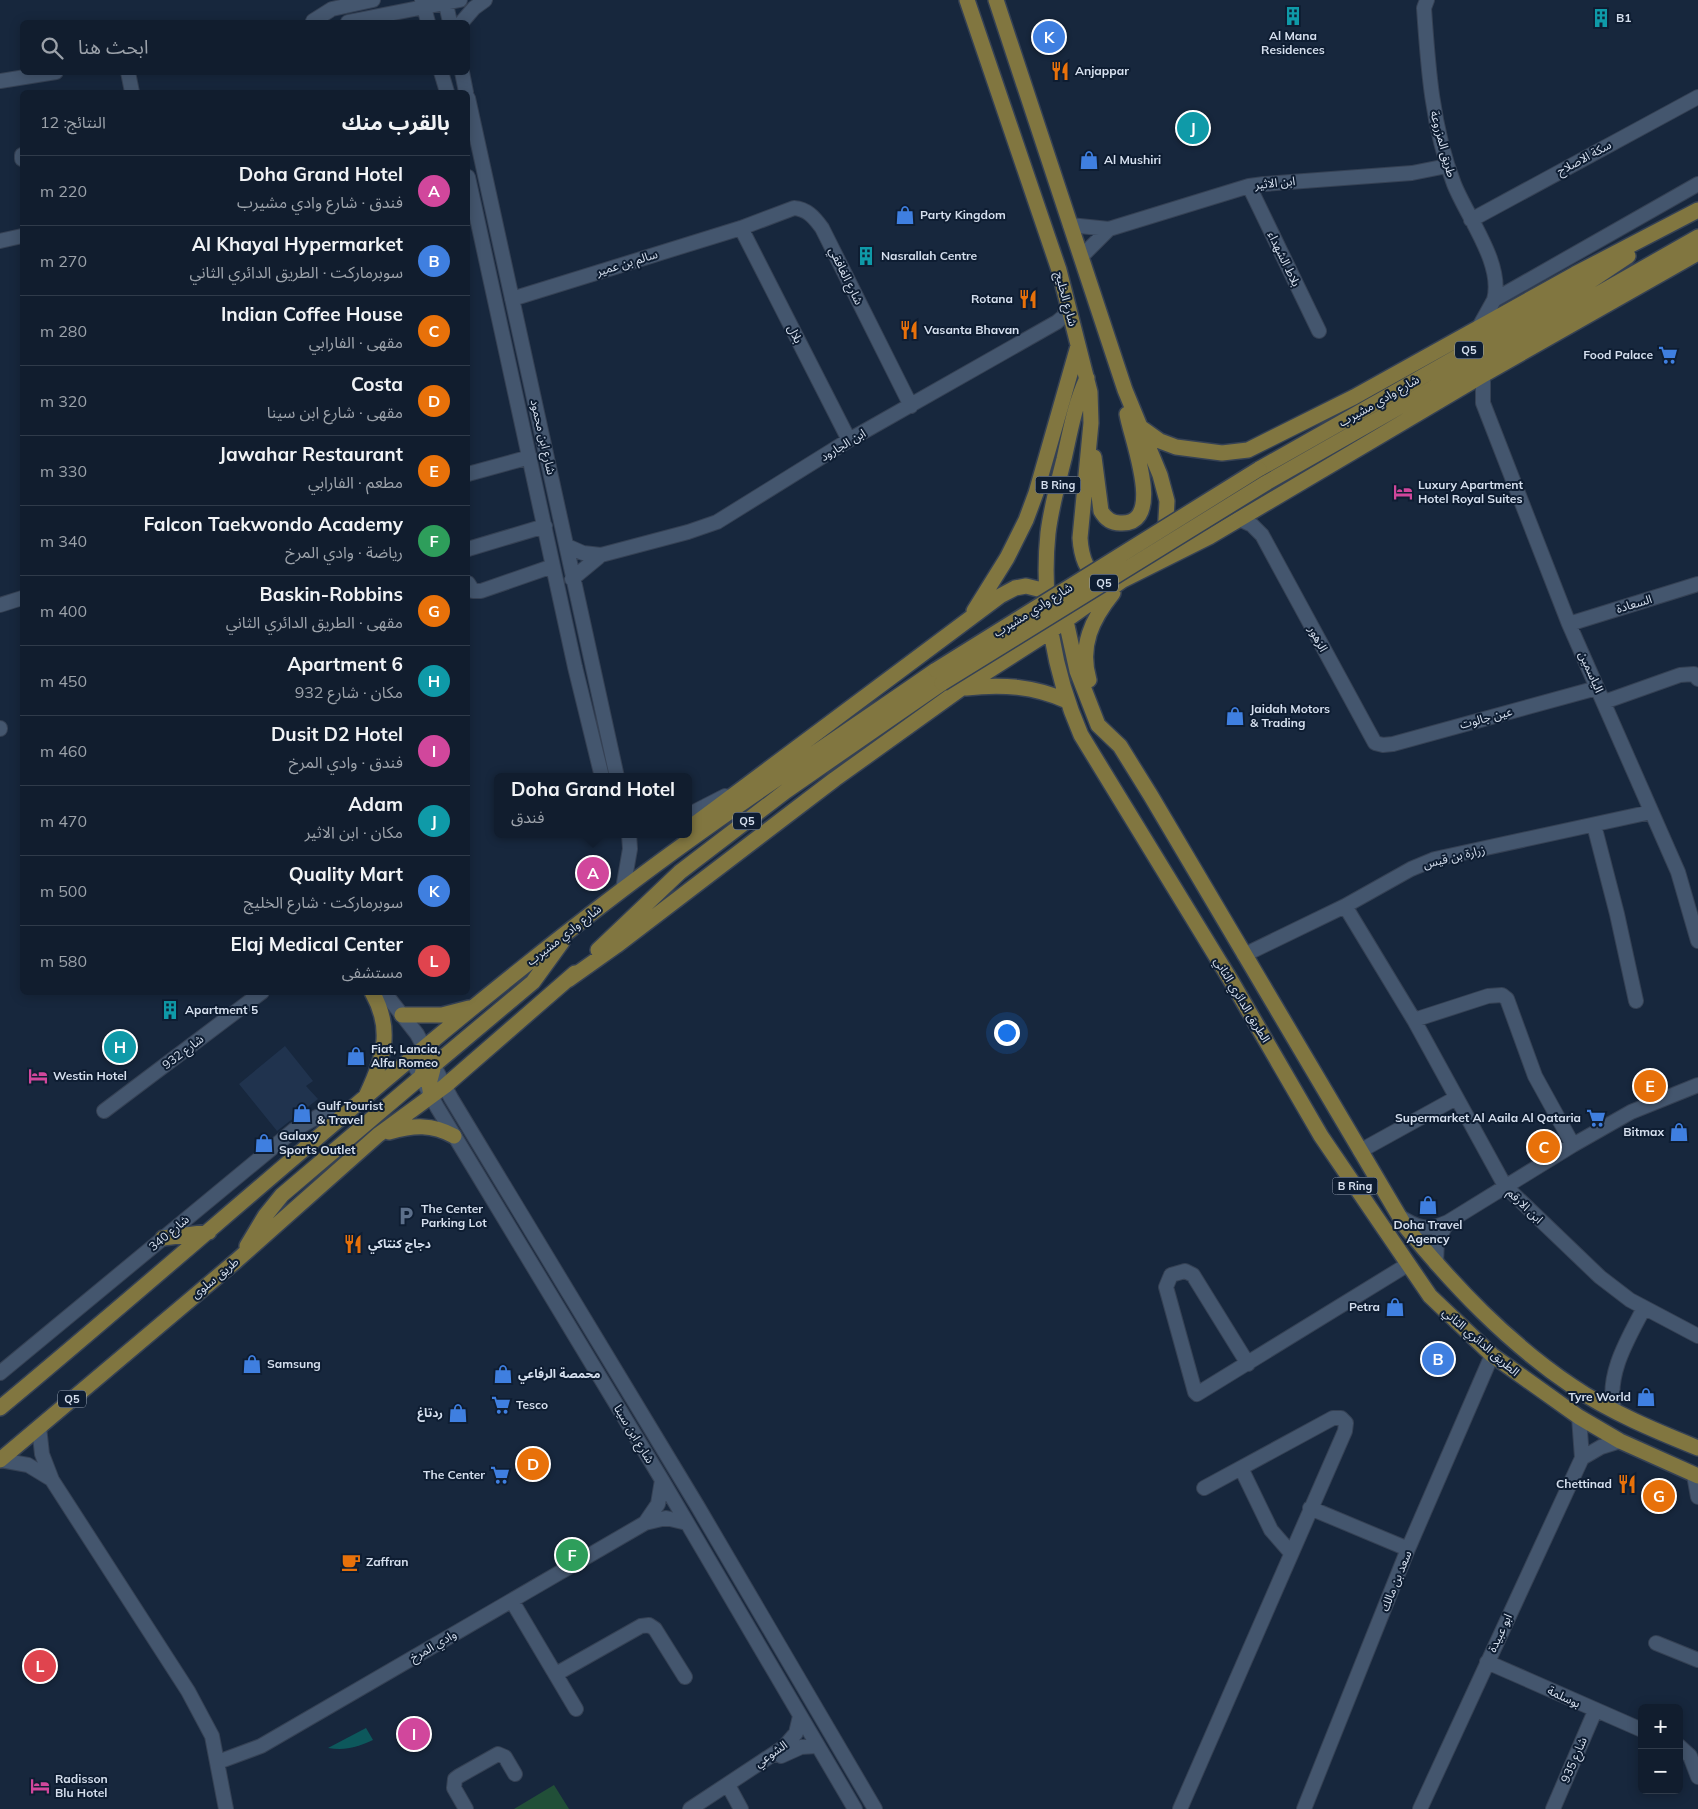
<!DOCTYPE html>
<html lang="ar">
<head>
<meta charset="utf-8">
<style>
  :root { --surface:#111d2e; --page:#1e2a3a; --text:#f1f3f6; --muted:#9ca2aa; --line:#303b4a; --accent:#96b6fd }
  body { margin:0; font-family:Mulish,"Noto Sans Arabic",sans-serif; background:var(--page); color:var(--text); direction:rtl }
  .controls { position:absolute; right:15px; bottom:15px; display:grid; overflow:hidden; border-radius:8px; box-shadow:0 2px 12px #0003 }
  .controls button { width:45px; height:45px; display:grid; place-items:center; padding:0; border:0; border-bottom:1px solid var(--line); background:var(--surface); color:var(--text); font:25px sans-serif }
  .you { position:absolute; left:1006px; top:1032px; width:18px; height:18px; margin:-12px; border:4px solid #fff; border-radius:50%; background:#1a73e8; box-shadow:0 0 0 8px #1a73e833 }
  .badge { display:grid; place-items:center; width:32px; height:32px; border-radius:50%; background:var(--accent); color:#fff; font-size:16px; font-weight:700 }
  .pin { position:absolute; translate:-50% -50%; border:2px solid #fff; box-shadow:0 1px 5px #0006 }
  .popup { position:absolute; left:494px; top:773px; width:198px; height:65px; box-sizing:border-box; display:grid; place-content:center; border-radius:8px; background:var(--surface); filter:drop-shadow(0 1px 4px #0005); font-size:16px; white-space:nowrap; color:var(--muted) }
  .popup b { font-size:19px; color:var(--text) }
  .popup::after { content:''; position:absolute; left:50%; top:100%; margin-left:-10px; border:10px solid transparent; border-top-color:var(--surface) }
  .list { margin:0; padding:0; list-style:none }
  h2 { display:flex; justify-content:space-between; align-items:center; height:65px; margin:0; padding:0 20px; font-size:21px }
  h2 small { font-size:16px; font-weight:400; color:var(--muted) }
  .list li { display:grid; grid-template-columns:32px 1fr auto; gap:15px; align-items:center; box-sizing:border-box; height:70px; padding:0 20px; border-top:1px solid var(--line) }
  .list b { display:block; font-size:19px; white-space:nowrap }
  .list p { margin:0; font-size:16px; white-space:nowrap; color:var(--muted) }
  .list em { font-size:16px; font-style:normal; color:var(--muted) }
  .icon { flex:none; width:28px; height:28px; fill:none; stroke:currentColor; stroke-width:2; stroke-linecap:round; stroke-linejoin:round }
  .map { position:relative; flex:none; width:1698px; height:1809px; overflow:hidden; direction:ltr }
  .search { position:absolute; background:var(--surface); box-shadow:0 2px 12px #0003; left:20px; top:20px; width:450px; height:55px; display:flex; align-items:center; gap:12px; box-sizing:border-box; padding:0 18px; border-radius:8px; color:var(--muted); font-size:19px }
  .panel { position:absolute; background:var(--surface); box-shadow:0 2px 12px #0003; left:20px; top:90px; width:450px; height:905px; border-radius:8px; direction:rtl }
  .map>svg:first-child { display:block }
  .built { fill:#20334e }
  .green { fill:#214f38 }
  .water { fill:#0d585c }
  .lines { fill:none; stroke-linecap:round; stroke-linejoin:round }
  .minor-casing { stroke:#354154; stroke-width:16 }
  .major-casing { stroke:#354154; stroke-width:18 }
  .minor { stroke:#44566e; stroke-width:14 }
  .major { stroke:#817640; stroke-width:15 }
  .major-bridge-casing { stroke:#354154; stroke-width:18; stroke-linecap:butt }
  .major-bridge { stroke:#817640; stroke-width:15 }
  .labels { text-anchor:middle; stroke-width:4; stroke-linejoin:round; paint-order:stroke }
  .shield { fill:#0e1d32; stroke:#99a5b6; stroke-width:1 }
  .shield-label { font-size:11px; font-weight:bold; fill:#d5dfee }
  .poi-label { font-size:12px; font-weight:bold; fill:#d5dfee; stroke:#0e1d32; text-anchor:start }
  .street-label { font-size:12px; fill:#d5dfee; stroke:#0e1d32 }
</style>
</head>
<body>
<div class="map">
<svg width="1698" height="1809" viewBox="0 0 1698 1809">
  <rect width="100%" height="100%" fill="#17273d"/>
  <path class="built" d="M285,1046L313,1081L306,1086L318,1099L277,1131L239,1084Z"/>
  <path class="green" d="M554,1785L569,1809H514Z"/>
  <path class="water" d="M366,1728L373,1740C357,1747 346,1751 328,1748Z"/>
  <g class="lines">
    <g class="minor-casing">
      <path id="minor" d="M422,0L428,22
        M445,0L450,22
        M1427,0L1424,8C1428,67 1432,127 1454,184C1467,217 1504,264 1494,300
        M313,21L332,9L373,0
        M348,22L460,0
        M462,22L474,8L485,0
        M128,72L132,92
        M441,72L447,92
        M462,72L466,92
        M0,81L56,72
        M468,98L617,777
        M22,155V159
        M468,177L575,667L602,777
        M1249,186L1319,331
        M1471,220L1698,97
        M1070,225L1109,229L1249,186L1264,184L1412,173L1447,166
        M741,228L849,440
        M0,241L22,236
        M1081,257L1109,229
        M512,299L741,228L794,208C807,209 814,217 822,228L911,406
        M1479,327L1494,300L1698,184
        M1483,375V403L1569,624L1678,872L1698,941
        M468,474L530,457
        M1239,519L1252,525L1262,535L1375,743L1383,745L1393,744L1597,688
        M567,546L583,553L601,555L688,532L717,522L849,440L1057,322L1064,316L1067,305
        M468,549L545,526
        M572,579L601,555
        M468,583L473,591H481L553,566
        M0,605L22,598
        M1569,624L1698,584
        M1604,702L1680,675L1694,674L1698,679
        M0,728V729
        M688,815L725,796
        M1594,825L1617,914L1636,1001
        M623,889L630,849L629,834
        M1345,906L1414,1020L1505,1186L1600,1277L1630,1300L1698,1336
        M1244,955L1345,906L1411,869L1435,859L1651,812
        M384,992L417,1034L451,1098L698,1507L875,1809
        M1414,1020L1488,996L1502,995L1507,999L1535,1076L1573,1145
        M411,1059L437,1107L662,1480L855,1809
        M104,1111L262,992
        M1360,1151L1456,1098
        M1399,1216C1419,1229 1427,1231 1448,1222L1573,1145L1631,1112L1698,1085
        M1436,1264L1437,1240L1448,1222
        M1248,1364L1193,1275L1185,1271L1171,1275L1166,1287L1195,1392L1197,1394L1407,1265
        M0,1373L294,1130L317,1117L347,1114
        M1614,1409C1606,1374 1628,1339 1644,1308
        M39,1427L42,1454L52,1480L188,1691L212,1736L226,1809
        M1582,1458L1601,1447L1620,1441
        M0,1460L28,1465L51,1479
        M1241,1468L1271,1530L1291,1553
        M1694,1475L1698,1497
        M1310,1508L1408,1549
        M645,1523L658,1504L662,1480
        M512,1601L576,1709
        M1656,1643L1698,1660
        M1487,1662L1642,1730
        M556,1674L641,1626L649,1625L655,1629L685,1677
        M1679,1746L1690,1756L1698,1777
        M781,1756L801,1747L817,1746
        M218,1762L261,1746L645,1523L666,1518L687,1523
        M728,1785L741,1809
        M466,1809L454,1788L455,1779L459,1776L498,1754L505,1757L515,1774
        M690,1809L784,1747L796,1733L800,1716
        M1180,1809L1345,1431L1346,1423L1341,1418H1333L1204,1488
        M1304,1809L1408,1549L1492,1355
        M1420,1809L1582,1458L1579,1417
        M1553,1809L1595,1711"/>
    </g>
    <g class="major-casing">
      <path id="major" d="M967,0L1059,270L1090,392L1091,423L1080,538C1081,554 1086,574 1102,581
        M996,0L1125,390L1160,475L1167,501L1165,536
        M1087,378C1075,404 1070,432 1064,459C1058,483 1051,508 1048,533C1041,601 1054,673 1081,735L1233,984L1321,1136L1430,1296L1492,1355L1579,1417L1620,1441L1698,1476
        M1139,426L1160,441L1176,447L1222,453L1248,450L1354,397L1575,274L1698,210
        M1094,457L1101,511C1105,518 1111,523 1120,523C1167,526 1130,436 1127,414
        M1259,469L1586,284L1628,256
        M1266,483L1698,237
        M974,611L1007,558L1026,520L1036,493L1078,346
        M1089,680C1079,646 1092,619 1113,593
        M966,688C1002,684 1034,686 1067,701
        M688,829L1000,596L1015,588L1026,586L1042,590L1055,600L1066,621L1077,671L1098,725L1120,746L1151,796L1405,1226C1454,1286 1507,1342 1572,1386C1610,1412 1656,1431 1698,1448
        M598,950L680,872L786,791L942,683
        M568,980L616,946L835,779L962,688L1051,631L1123,580L1209,537L1483,375L1698,253
        M402,1015H442L469,1008
        M367,1094C384,1058 393,1029 372,992
        M431,1096L429,1084L434,1065L533,982L562,942
        M389,1132C414,1125 432,1124 454,1136
        M163,1238L209,1232
        M247,1246L265,1216L282,1195L421,1077L426,1063L425,1048
        M0,1408C207,1236 407,1053 622,890C723,813 831,743 936,670
        M0,1460L236,1261L378,1135L445,1086L575,973"/>
    </g>
    <use href="#minor" class="minor"/>
    <use href="#major" class="major"/>
    <g class="major-bridge-casing">
      <path id="major-bridge" d="M936,670L1259,469
        M942,683L1266,483"/>
    </g>
    <use href="#major-bridge" class="major-bridge"/>
  </g>
  <defs>
    <g id="building-bare" transform="scale(1.5)"><path d="M-4-6H4V6H1V3H-1V6H-4ZM-2.5-4.3h1.7v1.8h-1.7ZM.8-4.3h1.7v1.8H.8ZM-2.5-1h1.7V.8h-1.7ZM.8-1h1.7V.8H.8Z" fill="#0f9aa8" stroke="#0e1d32" stroke-width="2.5" paint-order="stroke"/></g>
    <g id="restaurant-bare" transform="scale(1.5)"><path d="M-5-6h1v4h1v-4h1v4h1v-4h1v5L-1.5 .5V6h-2V.5L-5-1ZM5-6V6H3V1.5H1.5Q1.5-4 5-6Z" fill="#e8710a" stroke="#0e1d32" stroke-width="2.5" paint-order="stroke"/></g>
    <g id="shop-bare" transform="scale(1.5)"><path d="M-5-2.5h2.3a2.7 3.5 0 0 1 5.4 0H5L5.5 6h-11ZM-1.5-2.5h3a1.5 2.3 0 0 0-3 0Z" fill="#3f7fe0" stroke="#0e1d32" stroke-width="2.5" paint-order="stroke"/></g>
    <g id="supermarket-bare" transform="scale(1.5)"><path d="M-6-5.5h2.5l.6 2H6L4.5 2H-2.5L-4.4-4H-6ZM-1.5 3.2a1.3 1.3 0 1 0 .1 0ZM3 3.2a1.3 1.3 0 1 0 .1 0Z" fill="#3f7fe0" stroke="#0e1d32" stroke-width="2.5" paint-order="stroke"/></g>
    <g id="hotel-bare" transform="scale(1.5)"><path d="M-6-4.5h1.5V1H6V5H4.5V3h-9V5H-6ZM-4 0a1.8 1.8 0 1 1 3.6 0ZM.5 0V-2.5h3Q6-2.5 6 0Z" fill="#d1479c" stroke="#0e1d32" stroke-width="2.5" paint-order="stroke"/></g>
    <g id="parking-bare" transform="scale(1.5)"><path d="M-3.5-5.5H1a3.5 3.5 0 0 1 0 7H-1V5.5H-3.5ZM-1-3.4V-.6H.8a1.4 1.4 0 0 0 0-2.8Z" fill="#5c6f8a" stroke="#0e1d32" stroke-width="2.5" paint-order="stroke"/></g>
    <g id="cafe-bare" transform="scale(1.5)"><path d="M-5.5-4.5H6V0H3Q3 3.5 0 3.5H-2.5Q-5.5 3.5-5.5 0ZM3-3.2v2h1.7v-2ZM-6 4.5H4V6H-6Z" fill="#e8710a" stroke="#0e1d32" stroke-width="2.5" paint-order="stroke"/></g>
  </defs>
  <g fill-rule="evenodd">
    <use href="#building-bare" x="1293" y="16"/>
    <use href="#building-bare" x="1601" y="18"/>
    <use href="#restaurant-bare" x="1060" y="71"/>
    <use href="#shop-bare" x="1089" y="160"/>
    <use href="#shop-bare" x="905" y="215"/>
    <use href="#building-bare" x="866" y="256"/>
    <use href="#restaurant-bare" x="1028" y="299"/>
    <use href="#restaurant-bare" x="909" y="330"/>
    <use href="#supermarket-bare" x="1668" y="355"/>
    <use href="#hotel-bare" x="1403" y="492"/>
    <use href="#shop-bare" x="1235" y="716"/>
    <use href="#building-bare" x="170" y="1010"/>
    <use href="#shop-bare" x="356" y="1056"/>
    <use href="#hotel-bare" x="38" y="1076"/>
    <use href="#shop-bare" x="302" y="1113"/>
    <use href="#supermarket-bare" x="1596" y="1118"/>
    <use href="#shop-bare" x="1679" y="1132"/>
    <use href="#shop-bare" x="264" y="1143"/>
    <use href="#shop-bare" x="1428" y="1205"/>
    <use href="#parking-bare" x="406" y="1216"/>
    <use href="#restaurant-bare" x="353" y="1244"/>
    <use href="#shop-bare" x="1395" y="1307"/>
    <use href="#shop-bare" x="252" y="1364"/>
    <use href="#shop-bare" x="503" y="1374"/>
    <use href="#shop-bare" x="1646" y="1397"/>
    <use href="#supermarket-bare" x="501" y="1405"/>
    <use href="#shop-bare" x="458" y="1413"/>
    <use href="#supermarket-bare" x="500" y="1475"/>
    <use href="#restaurant-bare" x="1627" y="1484"/>
    <use href="#cafe-bare" x="351" y="1562"/>
    <use href="#hotel-bare" x="40" y="1786"/>
  </g>
  <g class="labels">
    <g class="shield">
      <rect x="1455" y="341.5" width="28" height="17" rx="4"/>
      <rect x="1035.5" y="476.5" width="45" height="17" rx="4"/>
      <rect x="1090" y="574.5" width="28" height="17" rx="4"/>
      <rect x="733" y="812.5" width="28" height="17" rx="4"/>
      <rect x="1332.5" y="1177.5" width="45" height="17" rx="4"/>
      <rect x="58" y="1390.5" width="28" height="17" rx="4"/>
    </g>
    <g class="shield-label">
      <text x="1469" y="354">Q5</text>
      <text x="1058" y="489">B Ring</text>
      <text x="1104" y="587">Q5</text>
      <text x="747" y="825">Q5</text>
      <text x="1355" y="1190">B Ring</text>
      <text x="72" y="1403">Q5</text>
    </g>
    <g class="poi-label">
      <text x="1616" y="22">B1</text>
      <text x="1293" y="40" text-anchor="middle">Al Mana<tspan x="1293" dy="14">Residences</tspan></text>
      <text x="1075" y="75">Anjappar</text>
      <text x="1104" y="164">Al Mushiri</text>
      <text x="920" y="219">Party Kingdom</text>
      <text x="881" y="260">Nasrallah Centre</text>
      <text x="1013" y="303" text-anchor="end">Rotana</text>
      <text x="924" y="334">Vasanta Bhavan</text>
      <text x="1653" y="359" text-anchor="end">Food Palace</text>
      <text x="1418" y="489">Luxury Apartment<tspan x="1418" dy="14">Hotel Royal Suites</tspan></text>
      <text x="1250" y="713">Jaidah Motors<tspan x="1250" dy="14">&amp; Trading</tspan></text>
      <text x="185" y="1014">Apartment 5</text>
      <text x="371" y="1053">Fiat, Lancia,<tspan x="371" dy="14">Alfa Romeo</tspan></text>
      <text x="53" y="1080">Westin Hotel</text>
      <text x="317" y="1110">Gulf Tourist<tspan x="317" dy="14">&amp; Travel</tspan></text>
      <text x="1581" y="1122" text-anchor="end">Supermarket Al Aaila Al Qataria</text>
      <text x="1664" y="1136" text-anchor="end">Bitmax</text>
      <text x="279" y="1140">Galaxy<tspan x="279" dy="14">Sports Outlet</tspan></text>
      <text x="421" y="1213">The Center<tspan x="421" dy="14">Parking Lot</tspan></text>
      <text x="1428" y="1229" text-anchor="middle">Doha Travel<tspan x="1428" dy="14">Agency</tspan></text>
      <text x="368" y="1248">دجاج كنتاكي</text>
      <text x="1380" y="1311" text-anchor="end">Petra</text>
      <text x="267" y="1368">Samsung</text>
      <text x="518" y="1378">محمصة الرفاعي</text>
      <text x="1631" y="1401" text-anchor="end">Tyre World</text>
      <text x="516" y="1409">Tesco</text>
      <text x="443" y="1417" text-anchor="end">ردتاغ</text>
      <text x="485" y="1479" text-anchor="end">The Center</text>
      <text x="1612" y="1488" text-anchor="end">Chettinad</text>
      <text x="366" y="1566">Zaffran</text>
      <text x="55" y="1783">Radisson<tspan x="55" dy="14">Blu Hotel</tspan></text>
    </g>
    <g class="street-label">
      <text transform="translate(1443 144) rotate(75)" y="4">طريق المزروعة</text>
      <text transform="translate(1584 158) rotate(-28)" y="4">سكة الاصلاح</text>
      <text transform="translate(1275 183) rotate(-6)" y="4">ابن الاثير</text>
      <text transform="translate(1284 259) rotate(64)" y="4">بلاط الشهداء</text>
      <text transform="translate(627 263) rotate(-17)" y="4">سالم بن عمير</text>
      <text transform="translate(846 276) rotate(64)" y="4">شارع الغافقي</text>
      <text transform="translate(1066 299) rotate(75)" y="4">شارع الخليج</text>
      <text transform="translate(795 334) rotate(63)" y="4">بلال</text>
      <text transform="translate(1379 401) rotate(-30)" y="4">شارع وادي مشيرب</text>
      <text transform="translate(543 437) rotate(77)" y="4">شارع ابن محمود</text>
      <text transform="translate(843 445) rotate(-31)" y="4">ابن الجارود</text>
      <text transform="translate(1634 604) rotate(-17)" y="4">السعادة</text>
      <text transform="translate(1033 610) rotate(-32)" y="4">شارع وادي مشيرب</text>
      <text transform="translate(1318 639) rotate(62)" y="4">الزهور</text>
      <text transform="translate(1591 672) rotate(66)" y="4">الياسمين</text>
      <text transform="translate(1486 718) rotate(-15)" y="4">عين جالوت</text>
      <text transform="translate(1454 857) rotate(-14)" y="4">زرارة بن قيس</text>
      <text transform="translate(564 935) rotate(-38)" y="4">شارع وادي مشيرب</text>
      <text transform="translate(1242 1000) rotate(59)" y="4">الطريق الدائري الثاني</text>
      <text transform="translate(183 1052) rotate(-37)" y="4">شارع 932</text>
      <text transform="translate(1525 1206) rotate(44)" y="4">ابن الارقم</text>
      <text transform="translate(169 1233) rotate(-40)" y="4">شارع 340</text>
      <text transform="translate(215 1278) rotate(-39)" y="4">طريق سلوى</text>
      <text transform="translate(1481 1342) rotate(41)" y="4">الطريق الدائري الثاني</text>
      <text transform="translate(634 1434) rotate(59)" y="4">شارع ابن سينا</text>
      <text transform="translate(1396 1581) rotate(-68)" y="4">سعد بن مالك</text>
      <text transform="translate(1500 1633) rotate(-65)" y="4">ابو عبيدة</text>
      <text transform="translate(433 1646) rotate(-30)" y="4">وادي المرخ</text>
      <text transform="translate(1564 1697) rotate(25)" y="4">بوسلمة</text>
      <text transform="translate(771 1754) rotate(-35)" y="4">الشوعي</text>
      <text transform="translate(1574 1760) rotate(-67)" y="4">شارع 935</text>
    </g>
  </g>
</svg>
<div class="controls">
<button>+</button>
<button>−</button>
</div>
<div class="you"></div>
<div class="pin badge" style="left:593px;top:873px;background:#d1479c">A</div>
<div class="popup"><b>Doha Grand Hotel</b>فندق</div>
<div class="pin badge" style="left:1438px;top:1359px;background:#3f7fe0">B</div>
<div class="pin badge" style="left:1544px;top:1147px;background:#e8710a">C</div>
<div class="pin badge" style="left:533px;top:1464px;background:#e8710a">D</div>
<div class="pin badge" style="left:1650px;top:1086px;background:#e8710a">E</div>
<div class="pin badge" style="left:572px;top:1555px;background:#2e9e5b">F</div>
<div class="pin badge" style="left:1659px;top:1496px;background:#e8710a">G</div>
<div class="pin badge" style="left:120px;top:1047px;background:#0f9aa8">H</div>
<div class="pin badge" style="left:414px;top:1734px;background:#d1479c">I</div>
<div class="pin badge" style="left:1193px;top:128px;background:#0f9aa8">J</div>
<div class="pin badge" style="left:1049px;top:37px;background:#3f7fe0">K</div>
<div class="pin badge" style="left:40px;top:1666px;background:#e0444e">L</div>
<div class="search"><svg class="icon" aria-label="search" viewBox="0 0 24 24"><circle cx="10" cy="10" r="6"/><path d="M15 15l6 6"/></svg>ابحث هنا</div>
<section class="panel">
<h2>بالقرب منك<small>النتائج: 12</small></h2>
<ul class="list">
<li><span class="badge" style="background:#d1479c">A</span><div><b>Doha Grand Hotel</b><p>فندق · شارع وادي مشيرب</p></div><em>220 m</em></li>
<li><span class="badge" style="background:#3f7fe0">B</span><div><b>Al Khayal Hypermarket</b><p>سوبرماركت · الطريق الدائري الثاني</p></div><em>270 m</em></li>
<li><span class="badge" style="background:#e8710a">C</span><div><b>Indian Coffee House</b><p>مقهى · الفارابي</p></div><em>280 m</em></li>
<li><span class="badge" style="background:#e8710a">D</span><div><b>Costa</b><p>مقهى · شارع ابن سينا</p></div><em>320 m</em></li>
<li><span class="badge" style="background:#e8710a">E</span><div><b>Jawahar Restaurant</b><p>مطعم · الفارابي</p></div><em>330 m</em></li>
<li><span class="badge" style="background:#2e9e5b">F</span><div><b>Falcon Taekwondo Academy</b><p>رياضة · وادي المرخ</p></div><em>340 m</em></li>
<li><span class="badge" style="background:#e8710a">G</span><div><b>Baskin-Robbins</b><p>مقهى · الطريق الدائري الثاني</p></div><em>400 m</em></li>
<li><span class="badge" style="background:#0f9aa8">H</span><div><b>Apartment 6</b><p>مكان · شارع 932</p></div><em>450 m</em></li>
<li><span class="badge" style="background:#d1479c">I</span><div><b>Dusit D2 Hotel</b><p>فندق · وادي المرخ</p></div><em>460 m</em></li>
<li><span class="badge" style="background:#0f9aa8">J</span><div><b>Adam</b><p>مكان · ابن الاثير</p></div><em>470 m</em></li>
<li><span class="badge" style="background:#3f7fe0">K</span><div><b>Quality Mart</b><p>سوبرماركت · شارع الخليج</p></div><em>500 m</em></li>
<li><span class="badge" style="background:#e0444e">L</span><div><b>Elaj Medical Center</b><p>مستشفى</p></div><em>580 m</em></li>
</ul>
</section>
</div>
</body>
</html>
